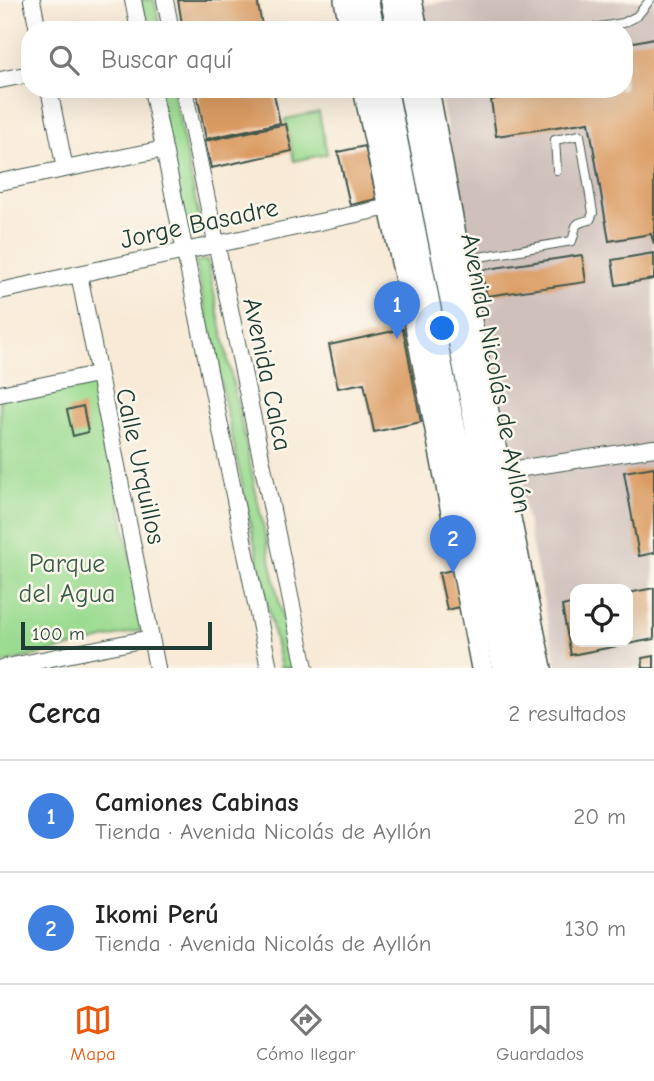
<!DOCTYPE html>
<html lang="es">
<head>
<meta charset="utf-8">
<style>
  :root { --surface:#fff; --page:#f2f2f2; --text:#222; --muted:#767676; --line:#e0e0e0; --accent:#ea580c }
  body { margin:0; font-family:"Comic Neue",sans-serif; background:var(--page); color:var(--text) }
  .controls { position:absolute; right:21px; bottom:21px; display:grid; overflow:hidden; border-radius:14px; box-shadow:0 7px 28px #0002 }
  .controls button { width:63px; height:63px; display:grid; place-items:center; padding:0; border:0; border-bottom:2px solid var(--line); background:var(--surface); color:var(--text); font:35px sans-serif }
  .scale { position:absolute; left:21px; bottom:18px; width:191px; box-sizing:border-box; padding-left:7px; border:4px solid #1f3d34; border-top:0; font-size:19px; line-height:24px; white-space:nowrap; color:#1f3d34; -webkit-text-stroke:5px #fbf7ec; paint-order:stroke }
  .you { position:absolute; left:443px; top:329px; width:24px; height:24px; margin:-18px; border:5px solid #fff; border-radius:50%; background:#1a73e8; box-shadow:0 0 0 10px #1a73e833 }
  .badge { display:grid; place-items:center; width:46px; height:46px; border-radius:50%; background:var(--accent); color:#fff; font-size:23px; font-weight:700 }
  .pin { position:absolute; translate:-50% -58px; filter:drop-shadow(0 2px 4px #0008) }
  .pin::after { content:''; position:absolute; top:37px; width:24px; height:21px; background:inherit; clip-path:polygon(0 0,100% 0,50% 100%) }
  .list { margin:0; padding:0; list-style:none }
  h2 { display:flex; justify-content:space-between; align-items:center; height:91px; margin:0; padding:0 28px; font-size:30px }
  h2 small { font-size:23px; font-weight:400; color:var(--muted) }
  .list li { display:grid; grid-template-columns:46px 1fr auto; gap:21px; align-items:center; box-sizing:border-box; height:112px; padding:0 28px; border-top:2px solid var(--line) }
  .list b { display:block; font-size:26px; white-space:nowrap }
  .list p { margin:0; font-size:23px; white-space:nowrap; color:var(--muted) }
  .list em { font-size:23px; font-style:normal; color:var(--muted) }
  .icon { flex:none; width:38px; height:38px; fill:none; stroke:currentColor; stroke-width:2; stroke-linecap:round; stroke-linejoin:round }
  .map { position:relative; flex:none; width:654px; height:668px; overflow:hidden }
  .search { position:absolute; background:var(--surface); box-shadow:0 7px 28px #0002; left:21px; right:21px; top:21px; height:77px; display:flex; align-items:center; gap:18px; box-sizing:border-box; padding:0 24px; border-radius:28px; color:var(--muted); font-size:26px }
  .sheet { height:315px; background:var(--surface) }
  nav { display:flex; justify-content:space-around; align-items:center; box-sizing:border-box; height:98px; border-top:2px solid var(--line); background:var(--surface); font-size:19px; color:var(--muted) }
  nav a { display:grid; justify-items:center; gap:4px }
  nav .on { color:var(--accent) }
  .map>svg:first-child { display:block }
  .industrial { fill:#cfc0bb; fill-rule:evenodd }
  .green { fill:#9bdb91; stroke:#5d8c62; stroke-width:2 }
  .building { fill:#db9c64 }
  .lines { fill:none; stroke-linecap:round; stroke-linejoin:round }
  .lane-casing { stroke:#40574c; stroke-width:10 }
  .street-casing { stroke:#40574c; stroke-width:18 }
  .secondary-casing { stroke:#40574c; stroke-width:24 }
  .primary-casing { stroke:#40574c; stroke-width:27 }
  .lane { stroke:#fff; stroke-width:8 }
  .street { stroke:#fff; stroke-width:16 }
  .secondary { stroke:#fff; stroke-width:21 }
  .primary { stroke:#fff; stroke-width:24 }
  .labels { text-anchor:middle; stroke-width:5; stroke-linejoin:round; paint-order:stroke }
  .street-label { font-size:26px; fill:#1f3d34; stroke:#fbf7ec }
  .park-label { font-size:26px; fill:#385d47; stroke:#fbf7ec }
</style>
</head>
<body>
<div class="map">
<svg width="654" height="668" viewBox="0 0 654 668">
  <rect width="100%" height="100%" fill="#fbf7ec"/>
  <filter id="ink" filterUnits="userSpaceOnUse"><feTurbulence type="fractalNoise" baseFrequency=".0143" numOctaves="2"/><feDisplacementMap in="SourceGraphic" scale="14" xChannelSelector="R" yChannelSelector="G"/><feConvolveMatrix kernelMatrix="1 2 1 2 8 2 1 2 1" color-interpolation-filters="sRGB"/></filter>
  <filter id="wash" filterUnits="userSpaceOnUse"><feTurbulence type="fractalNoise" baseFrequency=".00686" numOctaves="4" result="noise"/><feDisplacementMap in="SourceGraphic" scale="28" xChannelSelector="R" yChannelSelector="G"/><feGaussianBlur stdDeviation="1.57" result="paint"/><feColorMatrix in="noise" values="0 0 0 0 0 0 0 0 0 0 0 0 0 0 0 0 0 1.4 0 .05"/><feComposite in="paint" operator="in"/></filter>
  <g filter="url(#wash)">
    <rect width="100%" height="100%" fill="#f8ead7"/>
    <path class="industrial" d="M458,0H654V668H557L439,89H624V30H427L423,5ZM575,589H628V642H575Z"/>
    <path class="green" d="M139,0H154L161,30H145Z
      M157,89H173L202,233L187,236Z
      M319,112L327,154L294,161L285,119Z
      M207,260L293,668H281L195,262Z
      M95,379L145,629L0,664V399Z"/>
    <g id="blocks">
      <path class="building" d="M178,0H257L263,30H183Z
        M654,38V244L651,234L609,241L589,122L496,136L491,100L547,89H624V44Z
        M196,89H273L280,123L206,139Z
        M286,124L292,151L211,168L205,141Z
        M365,146L377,199L350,205L338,152Z
        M654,253V279L616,285L612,260Z
        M582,255L586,282L487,296L481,270Z
        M403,329L421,422L374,432L364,383L338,388L329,345Z
        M83,406L88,432L73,436L67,410Z
        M654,467V553L639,556L624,472Z
        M452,570L460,607L447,610L439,573Z
        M654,588V639L571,655L562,606L575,603V642H628V593Z
        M654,656V668H643L642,658Z"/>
    </g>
  </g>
  <g filter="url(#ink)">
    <use href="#blocks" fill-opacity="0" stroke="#40574c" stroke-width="2"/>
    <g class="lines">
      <g class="lane-casing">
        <path id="lane" d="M582,30L623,23L637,16L650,0
          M462,260L572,241C578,226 570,224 590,220L593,213L580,135L555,140L557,170"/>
      </g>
      <g class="street-casing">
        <path id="street" d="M32,0L38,30
          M133,0L139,30
          M165,0L171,30
          M0,80L30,74
          M49,89L65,169
          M152,89L269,668
          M184,89L305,668
          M0,182L164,149
          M79,274L157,668
          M0,291L398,205
          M0,394L97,374
          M491,473L654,448
          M2,668L151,638"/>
      </g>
      <g class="secondary-casing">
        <path id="secondary" d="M345,0L351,30
          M411,0L417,30
          M364,89L415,321L482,668
          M428,89L488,412L541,668"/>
      </g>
      <g class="primary-casing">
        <path id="primary" d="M366,0L372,30
          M393,0L399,30
          M385,89L444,386L505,668
          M411,89L525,668"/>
      </g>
      <use href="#lane" class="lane"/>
      <use href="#street" class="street"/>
      <use href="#secondary" class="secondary"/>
      <use href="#primary" class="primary"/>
    </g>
  </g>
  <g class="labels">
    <g class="street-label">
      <text transform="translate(199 223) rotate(-12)" y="9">Jorge Basadre</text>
      <text transform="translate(497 373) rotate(79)" y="9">Avenida Nicolás de Ayllón</text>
      <text transform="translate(268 374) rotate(78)" y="9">Avenida Calca</text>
      <text transform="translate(141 466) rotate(78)" y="9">Calle Urquillos</text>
    </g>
    <g class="park-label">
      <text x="67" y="572">Parque<tspan x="67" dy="30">del Agua</tspan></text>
    </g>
  </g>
</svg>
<div class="controls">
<button><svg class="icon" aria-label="locate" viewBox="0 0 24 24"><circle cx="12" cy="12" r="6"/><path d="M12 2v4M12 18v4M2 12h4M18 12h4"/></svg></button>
</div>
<div class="scale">100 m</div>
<div class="you"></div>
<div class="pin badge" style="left:397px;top:339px;background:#3f7fe0">1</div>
<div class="pin badge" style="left:453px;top:573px;background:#3f7fe0">2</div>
<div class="search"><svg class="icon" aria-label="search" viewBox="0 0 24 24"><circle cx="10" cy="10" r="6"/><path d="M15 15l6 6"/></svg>Buscar aquí</div>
</div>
<section class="sheet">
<h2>Cerca<small>2 resultados</small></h2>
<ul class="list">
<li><span class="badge" style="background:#3f7fe0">1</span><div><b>Camiones Cabinas</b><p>Tienda · Avenida Nicolás de Ayllón</p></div><em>20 m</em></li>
<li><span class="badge" style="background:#3f7fe0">2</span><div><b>Ikomi Perú</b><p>Tienda · Avenida Nicolás de Ayllón</p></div><em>130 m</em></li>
</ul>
</section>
<nav>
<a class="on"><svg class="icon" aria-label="map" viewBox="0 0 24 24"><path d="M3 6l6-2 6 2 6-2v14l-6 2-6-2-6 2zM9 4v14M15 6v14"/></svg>Mapa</a>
<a><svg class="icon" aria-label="directions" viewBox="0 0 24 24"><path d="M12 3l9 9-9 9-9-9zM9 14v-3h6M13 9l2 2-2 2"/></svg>Cómo llegar</a>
<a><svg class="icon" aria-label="saved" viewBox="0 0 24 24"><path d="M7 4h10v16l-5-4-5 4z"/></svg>Guardados</a>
</nav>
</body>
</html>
